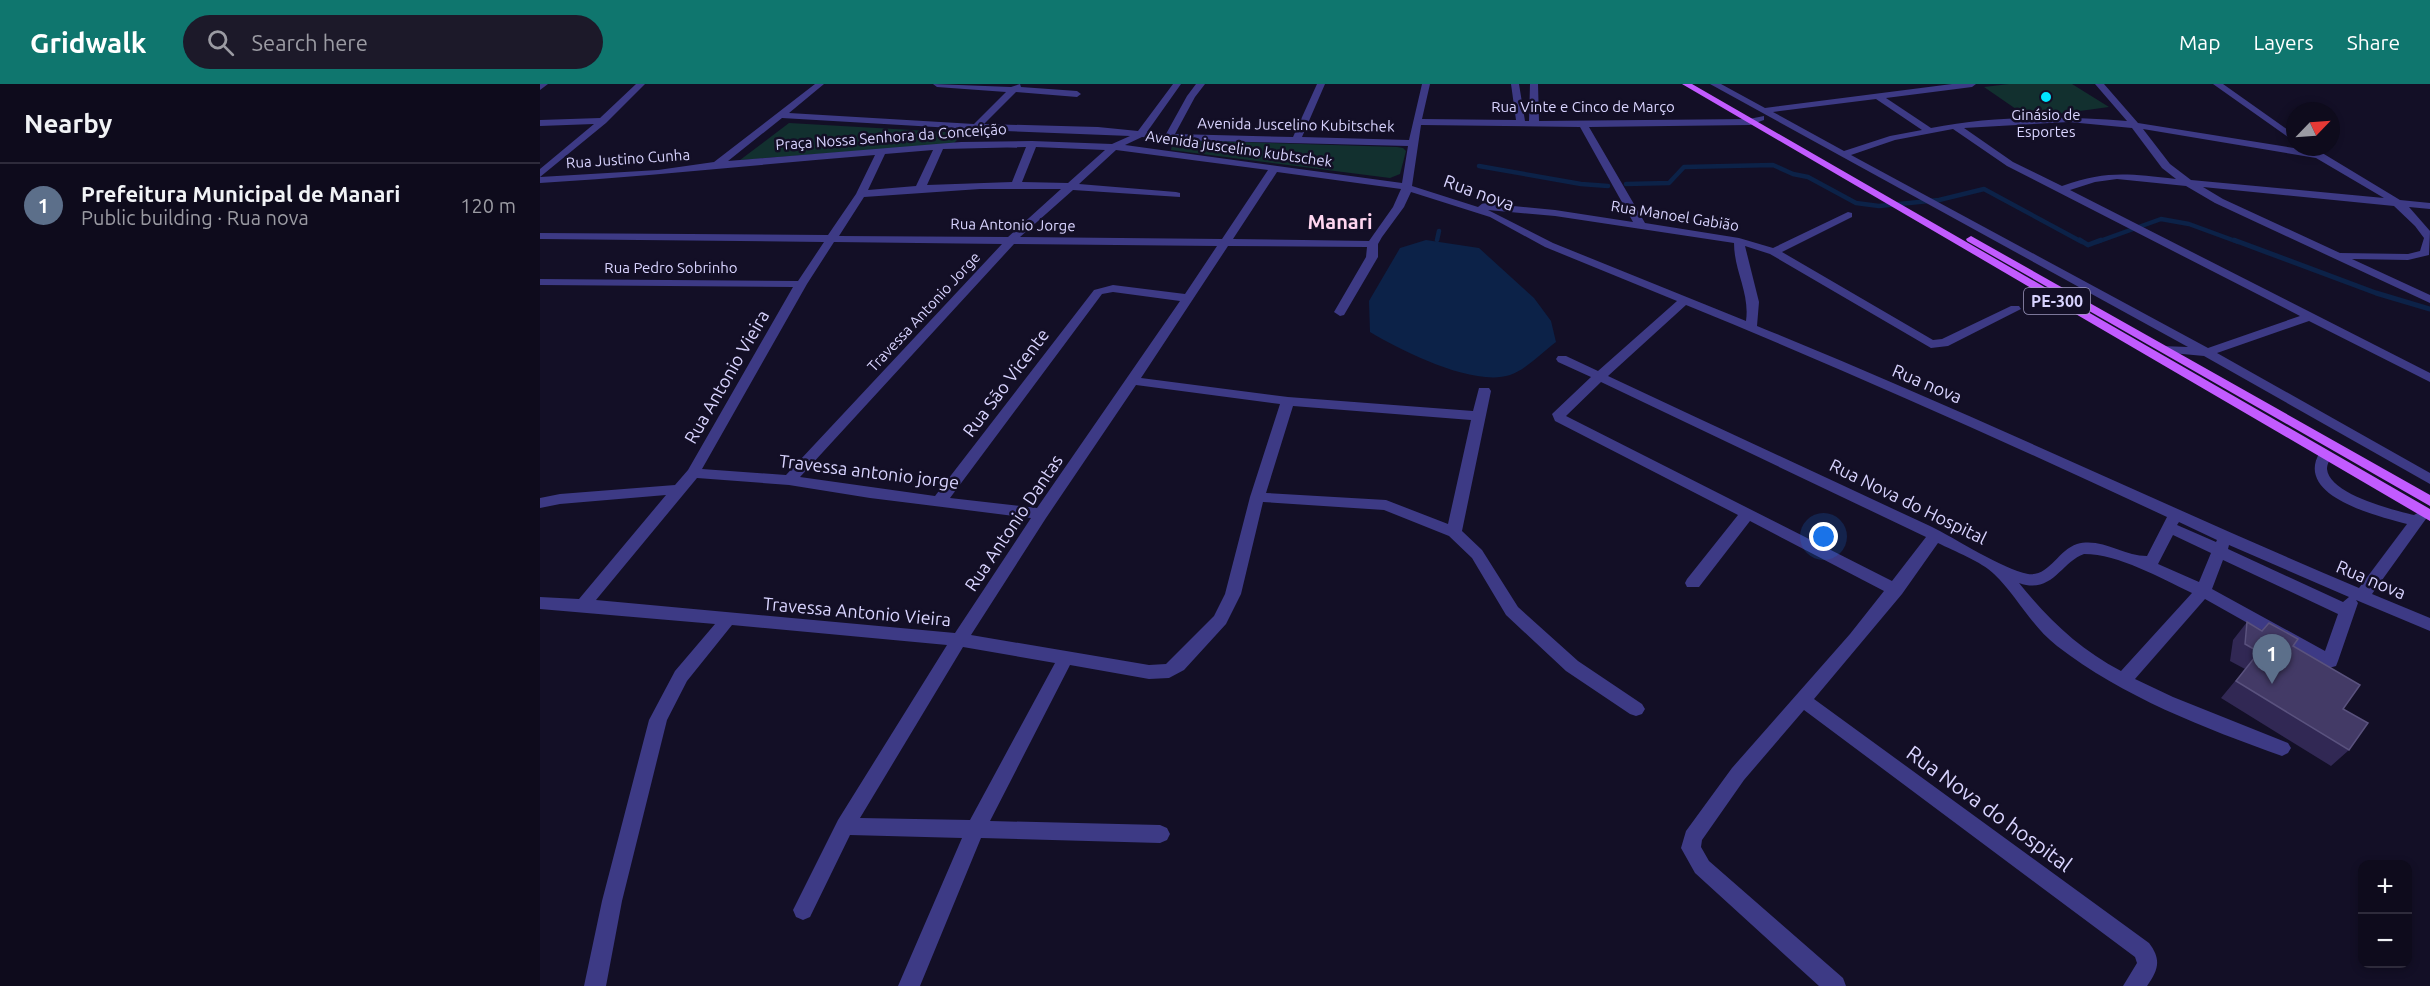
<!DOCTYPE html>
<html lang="en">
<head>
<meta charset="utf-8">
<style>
  :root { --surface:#0e0b1c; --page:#1c1929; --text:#f1f3f6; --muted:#9b9ba3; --line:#2e2b3b; --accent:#0f766e }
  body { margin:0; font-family:Ubuntu,sans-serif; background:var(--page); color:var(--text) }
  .controls { position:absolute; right:18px; bottom:18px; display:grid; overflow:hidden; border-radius:12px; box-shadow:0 3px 9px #0003 }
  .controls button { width:54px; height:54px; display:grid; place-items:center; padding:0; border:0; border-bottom:2px solid var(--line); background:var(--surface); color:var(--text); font:30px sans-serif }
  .compass { position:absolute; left:1746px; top:18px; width:54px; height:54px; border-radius:50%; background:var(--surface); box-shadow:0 3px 9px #0003; rotate:65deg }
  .you { position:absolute; left:1284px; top:453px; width:21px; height:21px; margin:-15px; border:4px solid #fff; border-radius:50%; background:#1a73e8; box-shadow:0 0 0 9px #1a73e833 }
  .badge { display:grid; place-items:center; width:39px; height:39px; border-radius:50%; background:var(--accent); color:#fff; font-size:20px; font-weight:700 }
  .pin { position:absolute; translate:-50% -50px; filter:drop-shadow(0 2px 3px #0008) }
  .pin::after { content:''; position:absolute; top:32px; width:21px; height:18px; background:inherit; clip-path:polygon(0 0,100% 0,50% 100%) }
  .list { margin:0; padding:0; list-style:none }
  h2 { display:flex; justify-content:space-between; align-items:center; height:78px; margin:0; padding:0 24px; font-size:26px }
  h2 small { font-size:20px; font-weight:400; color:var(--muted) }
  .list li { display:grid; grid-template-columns:39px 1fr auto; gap:18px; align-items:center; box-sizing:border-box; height:84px; padding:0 24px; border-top:2px solid var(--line) }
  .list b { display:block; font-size:22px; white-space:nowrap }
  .list p { margin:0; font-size:20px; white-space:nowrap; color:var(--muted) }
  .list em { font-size:20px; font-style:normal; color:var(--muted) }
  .icon { flex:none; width:33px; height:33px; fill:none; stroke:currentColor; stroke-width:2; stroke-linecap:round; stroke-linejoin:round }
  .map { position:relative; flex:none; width:1890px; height:902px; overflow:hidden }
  header { display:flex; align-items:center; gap:36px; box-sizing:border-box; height:84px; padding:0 30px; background:var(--accent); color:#fff }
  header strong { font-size:28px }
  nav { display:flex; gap:33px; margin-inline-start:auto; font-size:21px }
  .search { width:420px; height:54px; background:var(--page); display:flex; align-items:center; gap:15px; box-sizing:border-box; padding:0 21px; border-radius:33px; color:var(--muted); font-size:22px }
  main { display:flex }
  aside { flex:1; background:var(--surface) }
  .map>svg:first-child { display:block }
  .green { fill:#12302f }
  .water { fill:#0c2248 }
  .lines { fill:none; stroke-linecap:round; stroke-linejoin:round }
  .stream-far1 { stroke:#0c2248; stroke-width:4.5 }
  .stream { stroke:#0c2248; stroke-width:5 }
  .minor { fill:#3d3a85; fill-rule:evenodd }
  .major { fill:#c25bff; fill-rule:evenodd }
  .wall { fill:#312854 }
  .building { fill:#433a66; stroke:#5a527e; stroke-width:1.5 }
  .poi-dot { fill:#00e5ff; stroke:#130f26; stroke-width:2 }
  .labels { text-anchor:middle; stroke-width:5; stroke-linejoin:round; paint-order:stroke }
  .far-street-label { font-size:15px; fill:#d9d4ff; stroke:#130f26 }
  .far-poi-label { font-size:15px; fill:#d9d4ff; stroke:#130f26 }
  .shield { fill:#130f26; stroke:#9e99be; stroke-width:1.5 }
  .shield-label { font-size:16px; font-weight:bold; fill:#d9d4ff }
  .street-label { font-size:18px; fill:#d9d4ff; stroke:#130f26 }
  .far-district-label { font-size:20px; font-weight:bold; fill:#ffd6f0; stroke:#130f26 }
  .near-street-label { font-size:21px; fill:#d9d4ff; stroke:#130f26 }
</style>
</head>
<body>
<header>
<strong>Gridwalk</strong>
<div class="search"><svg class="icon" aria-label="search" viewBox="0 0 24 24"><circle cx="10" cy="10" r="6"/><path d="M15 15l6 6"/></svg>Search here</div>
<nav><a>Map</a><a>Layers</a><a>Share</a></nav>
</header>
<main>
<aside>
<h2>Nearby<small></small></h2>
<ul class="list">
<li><span class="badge" style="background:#5c6f8a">1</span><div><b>Prefeitura Municipal de Manari</b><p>Public building · Rua nova</p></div><em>120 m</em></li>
</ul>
</aside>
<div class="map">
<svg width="1890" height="902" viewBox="0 0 1890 902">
  <rect width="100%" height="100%" fill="#130f26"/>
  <path class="green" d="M1469,0H1532L1569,23L1489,34L1444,3Z
    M249,39L424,49L413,60L200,76Z
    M639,56L857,63L863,64L866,67L860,90L850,94L631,66L632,61Z"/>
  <path class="water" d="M886,156L939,164L994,214L1011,237L1016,258C1004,267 984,287 970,291C933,303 862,267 830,248L829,217L860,164Z"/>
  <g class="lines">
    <path class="stream-far1" d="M939,82L1041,100L1068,102
      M1086,100L1129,99L1144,83L1233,81L1253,90L1268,93L1316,119L1339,122L1399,116L1444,105L1542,158
      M897,156L899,147
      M1557,158L1621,135L1649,140L1698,158"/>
    <path class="stream" d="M1540,156L1548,161L1561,156
      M1694,156L1836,209L1890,225"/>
    <path class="minor" d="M0,0H8L0,6Z
      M96,0H105L66,39L0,93L118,86L174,78L275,0H284L249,29L434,40L466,8L397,3L393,0L471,3L480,0L481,3L537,7L541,10L537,13L476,8L444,40L558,43L598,47L633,0H641L607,48L626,50L647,12L656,0H665L655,13L635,50L753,53L777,0H785L762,53L869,56L882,0H890L882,35L976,36L971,0H979L985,37H989L990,0H998L999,37L1209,35L1224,32V36L1210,41L1049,43L1105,139L1199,154L1233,164L1308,128L1312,129V133L1242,168L1393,256L1402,255L1471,222H1479L1481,225L1408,262L1391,264L1230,170L1205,162L1219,218L1217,242C1420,324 1618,419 1819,504L1867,440C1837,432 1753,412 1780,368H1790L1792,371C1790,375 1787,380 1787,385C1789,410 1853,426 1874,431L1881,427L1888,432L1832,510L1890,534V547L1816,516L1818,519L1798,577L1796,582L1782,586L1776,584L1775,577L1665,515L1595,595L1633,613L1748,659L1751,664L1748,669L1742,672C1664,644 1583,613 1517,562C1491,542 1477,512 1454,490C1442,478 1414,467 1398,459L1362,510L1274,615L1609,859C1622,876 1618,886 1607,902H1583L1597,879L1595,873L1264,626L1204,696L1162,756L1161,763L1169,777L1303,894L1306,902H1279L1155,789L1141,764L1146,747L1192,684L1310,550L1344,507L1210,437L1159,503H1147L1145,499L1147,495L1198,431L1015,337L1012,330L1051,293L1018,278L1016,275L1018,272H1026L1058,287L1137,217L1005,163L950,133L871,108L864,123L842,153L838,160V173L804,231L800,232L794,228L826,173L827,163L688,162L601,294L748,313L933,327L939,304H949L951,307L922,447L942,466L978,523L1038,577L1102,620L1105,625L1102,630L1096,632L1090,630L1026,587L966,531L932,474L909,452L844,426L723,418L701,510L686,540L644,586L629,594L609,595L530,581L450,737L620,741L627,744L630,750L627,756L620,759L441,754L380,902H358L422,754L310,751L270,833L263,836L256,833L253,826L298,736L407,561L192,541L147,597L127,636L82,817L66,902H44L62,817L109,636L135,587L175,540L0,525V513L39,515L126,411L20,420L0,424V414L20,410L135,401L148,386L253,203L0,201V195L258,197L284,158L0,155V149L288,151L316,110L335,71C223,80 112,92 0,99V85L54,40L0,42V36L60,34ZM242,34L429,45L433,49L438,46L590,52L572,60L492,57L421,58L188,77ZM881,41L1040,43L1093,138L1015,126L943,119L938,123L872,102ZM602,53L623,55L621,59L626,62L632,56L868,62L862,99L585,61ZM486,63L472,98L387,101L403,65ZM496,63L565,66L528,99L482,98ZM393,66L376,102L328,106L345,70ZM576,66L728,86L682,155L480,153L533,106L640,113V109L636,108L539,100ZM737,88L861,105L853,123L829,157L693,155ZM440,105H521L468,153L299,152L324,113ZM948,126L1015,132L1194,159C1194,187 1210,209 1206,237L1013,159ZM294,158L462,160L246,391L162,385L267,200ZM474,160L677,162L645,210L573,201L554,206L395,412L260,393ZM573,208L640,217L497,424L410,414L562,210ZM1146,221C1308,287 1468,359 1627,433L1607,472C1583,472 1561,453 1537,460C1518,466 1509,493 1488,490C1462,485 1415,454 1390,442C1282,392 1175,342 1068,292ZM1061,298L1386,453L1352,497L1026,332ZM596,301L740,320L710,413L685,510L674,532L626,580L609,581L431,551L506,434ZM753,322L931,336L908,440L846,416L726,409ZM157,394L249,401L330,414L491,434L415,549L56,516ZM1639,438L1677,456L1676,458L1637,441ZM1633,451L1671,469L1659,498L1618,480ZM1689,461L1809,513L1803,518L1688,465ZM1544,470C1579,470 1620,494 1652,509L1581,587C1539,565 1508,535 1479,499C1512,511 1521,478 1544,470ZM1683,476L1798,530L1785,567L1672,505ZM423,563L515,579L430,736L320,734Z
      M1170,0H1181L1225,24L1412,0H1436L1432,3L1346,14L1391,44C1455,31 1522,32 1587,37L1555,0H1564L1598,39L1766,66L1768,64H1774L1860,116L1890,119V125L1869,123L1890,147L1889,171L1868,176L1812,175L1890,211V219L1675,119L1646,102L1577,95L1555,98L1530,106L1890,289V298L1769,237L1677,269L1890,389V400L1664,272L1621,268L1619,265L1621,262L1648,263ZM1336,15L1382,46L1350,52L1304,67L1233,28ZM1529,38L1592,44L1622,84L1636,95C1588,90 1568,86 1522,102L1473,78L1424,44ZM1413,45L1467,82L1760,232L1668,264L1311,71L1355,56ZM1603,45L1776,74L1844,114L1651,96L1630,80ZM1663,103L1854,122L1875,142L1884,154L1880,167L1868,170L1800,169L1683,115Z
      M1673,0H1683L1755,51V58Z"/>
    <path class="major" d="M1142,0H1152L1890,425V437Z
      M1431,152L1890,411V422L1427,157L1426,155Z"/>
  </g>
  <path class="wall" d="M1707,538L1753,562L1803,625L1809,666L1791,682L1681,614L1705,585L1690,577L1693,556Z"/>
  <path class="building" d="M1707,538L1722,547L1729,539L1758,555L1753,562L1820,601L1803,625L1828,639L1809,666L1696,597L1719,568L1705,560Z"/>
  <circle class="poi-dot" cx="1506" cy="13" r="6"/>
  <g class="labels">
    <g class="far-street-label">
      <text x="1043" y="28">Rua Vinte e Cinco de Março</text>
      <text transform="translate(756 41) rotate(1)" y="5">Avenida Juscelino Kubitschek</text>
      <text transform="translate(351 53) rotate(-4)" y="5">Praça Nossa Senhora da Conceição</text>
      <text transform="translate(699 65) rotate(8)" y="5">Avenida juscelino kubtschek</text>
      <text transform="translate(88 75) rotate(-4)" y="5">Rua Justino Cunha</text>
      <text transform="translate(1135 132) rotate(9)" y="5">Rua Manoel Gabião</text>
      <text transform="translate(473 141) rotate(1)" y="5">Rua Antonio Jorge</text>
      <text x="131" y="189">Rua Pedro Sobrinho</text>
      <text transform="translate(384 228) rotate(-47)" y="5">Travessa Antonio Jorge</text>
    </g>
    <g class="far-poi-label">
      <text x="1506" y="36">Ginásio de<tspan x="1506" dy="17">Esportes</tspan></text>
    </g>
    <rect class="shield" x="1484" y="204" width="66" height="26" rx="4.5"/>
    <g class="shield-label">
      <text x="1517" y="223">PE-300</text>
    </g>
    <g class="street-label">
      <text transform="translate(939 109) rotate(20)" y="6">Rua nova</text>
      <text transform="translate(187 293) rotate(-60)" y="6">Rua Antonio Vieira</text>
      <text transform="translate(466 299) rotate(-53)" y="6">Rua São Vicente</text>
      <text transform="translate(1387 300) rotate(23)" y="6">Rua nova</text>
      <text transform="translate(329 388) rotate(7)" y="6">Travessa antonio jorge</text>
      <text transform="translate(1368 418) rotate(26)" y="6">Rua Nova do Hospital</text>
      <text transform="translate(474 439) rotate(-56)" y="6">Rua Antonio Dantas</text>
      <text transform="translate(1831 496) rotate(23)" y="6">Rua nova</text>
      <text transform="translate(317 528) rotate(5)" y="6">Travessa Antonio Vieira</text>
    </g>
    <g class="far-district-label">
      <text x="800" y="145">Manari</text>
    </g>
    <g class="near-street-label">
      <text transform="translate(1449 725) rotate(36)" y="7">Rua Nova do hospital</text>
    </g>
  </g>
</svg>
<div class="controls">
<button>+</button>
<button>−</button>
</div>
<svg class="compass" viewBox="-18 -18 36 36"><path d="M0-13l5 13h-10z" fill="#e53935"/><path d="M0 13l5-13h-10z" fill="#9b9ba3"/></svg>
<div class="you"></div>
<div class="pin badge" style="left:1732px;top:600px;background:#5c6f8a">1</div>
</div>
</main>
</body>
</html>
